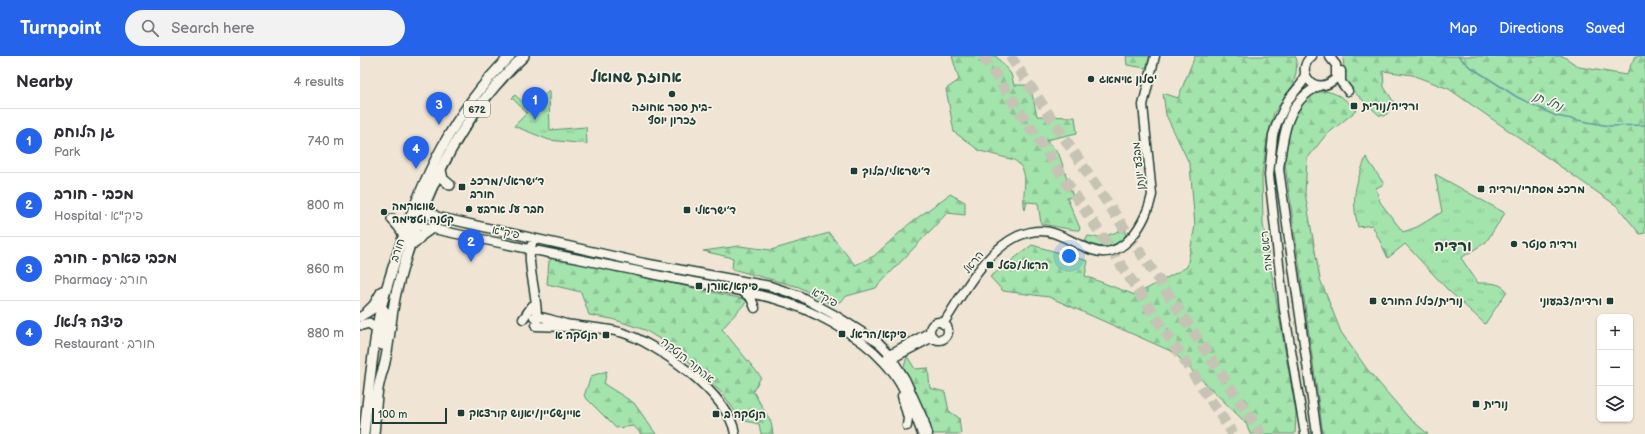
<!DOCTYPE html>
<html lang="en">
<head>
<meta charset="utf-8">
<style>
  :root { --surface:#fff; --page:#f2f2f3; --text:#2b2b33; --muted:#7c7c81; --line:#e1e1e2; --accent:#2563eb }
  body { margin:0; font-family:"Balsamiq Sans","Playpen Sans Hebrew",sans-serif; background:var(--page); color:var(--text) }
  .controls { position:absolute; right:12px; bottom:12px; display:grid; overflow:hidden; border-radius:6px; box-shadow:0 1px 3px #0004 }
  .controls button { width:36px; height:36px; display:grid; place-items:center; padding:0; border:0; border-bottom:1px solid var(--line); background:var(--surface); color:var(--text); font:20px sans-serif }
  .scale { position:absolute; left:12px; bottom:10px; width:75px; box-sizing:border-box; padding-left:4px; border:2px solid #1f3d34; border-top:0; font-size:11px; line-height:14px; white-space:nowrap; color:#1f3d34; -webkit-text-stroke:3px #f7f3e8; paint-order:stroke }
  .you { position:absolute; left:709px; top:200px; width:14px; height:14px; margin:-10px; border:3px solid #fff; border-radius:50%; background:#1a73e8; box-shadow:0 0 0 6px #1a73e833 }
  .badge { display:grid; place-items:center; width:26px; height:26px; border-radius:50%; background:var(--accent); color:#fff; font-size:13px; font-weight:700 }
  .pin { position:absolute; translate:-50% -33px; filter:drop-shadow(0 1px 2px #0008) }
  .pin::after { content:''; position:absolute; top:21px; width:14px; height:12px; background:inherit; clip-path:polygon(0 0,100% 0,50% 100%) }
  .list { margin:0; padding:0; list-style:none }
  h2 { display:flex; justify-content:space-between; align-items:center; height:52px; margin:0; padding:0 16px; font-size:17px }
  h2 small { font-size:13px; font-weight:400; color:var(--muted) }
  .list li { display:grid; grid-template-columns:26px 1fr auto; gap:12px; align-items:center; box-sizing:border-box; height:64px; padding:0 16px; border-top:1px solid var(--line) }
  .list b { display:block; font-size:15px; white-space:nowrap }
  .list p { margin:0; font-size:13px; white-space:nowrap; color:var(--muted) }
  .list em { font-size:13px; font-style:normal; color:var(--muted) }
  .icon { flex:none; width:22px; height:22px; fill:none; stroke:currentColor; stroke-width:2; stroke-linecap:round; stroke-linejoin:round }
  .map { position:relative; flex:none; width:1285px; height:378px; overflow:hidden }
  header { display:flex; align-items:center; gap:24px; box-sizing:border-box; height:56px; padding:0 20px; background:var(--accent); color:#fff }
  header strong { font-size:19px }
  nav { display:flex; gap:22px; margin-inline-start:auto; font-size:14px }
  .search { width:280px; height:36px; background:var(--page); display:flex; align-items:center; gap:10px; box-sizing:border-box; padding:0 14px; border-radius:22px; color:var(--muted); font-size:15px }
  main { display:flex }
  aside { flex:1; background:var(--surface) }
  .map>svg:first-child { display:block }
  .forest { fill:url(#forest-firs); stroke:#619070 }
  .park { fill:url(#park-tufts); stroke:#619070 }
  .lines { fill:none; stroke-linecap:round; stroke-linejoin:round }
  .stream { stroke:#629ca2; stroke-width:1.5 }
  .highway-tunnel { stroke:#c6c3b4; stroke-width:11; stroke-dasharray:11 5.5; stroke-linecap:butt }
  .secondary-casing { stroke:#1f3d34; stroke-width:11 }
  .primary-casing { stroke:#1f3d34; stroke-width:12 }
  .secondary { stroke:#f7f3e8; stroke-width:8 }
  .primary { stroke:#f7f3e8; stroke-width:9 }
  .poi-dot { fill:#1f3d34; stroke:#f7f3e8; stroke-width:1.5 }
  .labels { text-anchor:middle; stroke-width:3.5; stroke-linejoin:round; paint-order:stroke }
  .shield { fill:#f7f3e8; stroke:#60746a; stroke-width:1 }
  .shield-label { font-size:10px; font-weight:bold; fill:#1f3d34 }
  .poi-label { font-size:11px; font-weight:bold; fill:#1f3d34; stroke:#f7f3e8; text-anchor:start }
  .street-label { font-size:11px; fill:#1f3d34; stroke:#f7f3e8 }
  .water-label { font-size:12px; font-style:italic; fill:#355d59; stroke:#f7f3e8 }
  .district-label { font-size:15px; font-weight:bold; fill:#1f3d34; stroke:#f7f3e8 }
</style>
</head>
<body>
<header>
<strong>Turnpoint</strong>
<div class="search"><svg class="icon" aria-label="search" viewBox="0 0 24 24"><circle cx="10" cy="10" r="6"/><path d="M15 15l6 6"/></svg>Search here</div>
<nav><a>Map</a><a>Directions</a><a>Saved</a></nav>
</header>
<main>
<aside>
<h2>Nearby<small>4 results</small></h2>
<ul class="list">
<li><span class="badge">1</span><div><b>גן הלוחם</b><p>Park</p></div><em>740 m</em></li>
<li><span class="badge">2</span><div><b>מכבי - חורב</b><p>Hospital · פיק&quot;א</p></div><em>800 m</em></li>
<li><span class="badge">3</span><div><b>מכבי פארם - חורב</b><p>Pharmacy · חורב</p></div><em>860 m</em></li>
<li><span class="badge">4</span><div><b>פיצה דלאל</b><p>Restaurant · חורב</p></div><em>880 m</em></li>
</ul>
</aside>
<div class="map">
<svg width="1285" height="378" viewBox="0 0 1285 378">
  <defs>
    <pattern id="forest-firs" width="22" height="20" patternUnits="userSpaceOnUse"><rect width="22" height="20" fill="#a3e3ac"/><path d="M5 1l3.5 6h-7zM16 11l3.5 6h-7z" fill="#8cc495"/></pattern>
    <pattern id="park-tufts" width="24" height="20" patternUnits="userSpaceOnUse"><rect width="24" height="20" fill="#a3e3ac"/><path d="M3 7l-1-3M5 7V3M7 7l1-3M15 17l-1-3M17 17v-4M19 17l1-3" fill="none" stroke="#8cc495"/></pattern>
  </defs>
  <rect width="100%" height="100%" fill="#f0e5d4"/>
  <filter id="ink" filterUnits="userSpaceOnUse"><feTurbulence type="fractalNoise" baseFrequency=".025" numOctaves="2"/><feDisplacementMap in="SourceGraphic" scale="8" xChannelSelector="R" yChannelSelector="G"/><feConvolveMatrix kernelMatrix="1 2 1 2 8 2 1 2 1" color-interpolation-filters="sRGB"/></filter>
  <g filter="url(#ink)">
    <path class="forest" d="M592,0H636L651,18L654,29H670L677,60L715,61L717,77L686,84L699,98L713,141L707,142L720,172L719,174C716,175 689,169 681,168L678,147L667,146L665,154C660,136 673,116 654,104L620,95L594,76L586,33L599,24Z
      M766,0H790L786,12L767,9Z
      M835,0H935L937,4L936,17L933,29L914,57L907,83L902,119L903,168L936,357L935,378H890L886,367L813,296L689,241L643,235L630,221L672,189L728,205L725,220L775,239L827,211L835,170L830,109L806,59L803,37L818,42Z
      M983,0H1203L1219,11L1266,19L1275,0H1285V177L1280,178L1257,150L1089,33L1052,19L1023,15L1024,31L1035,48L1025,60L1019,59L985,28Z
      M960,35C977,35 986,44 997,54L965,80L947,103L945,137L960,223L981,276L1007,313L1048,361L1068,378H963L925,108C927,81 931,46 960,35Z
      M590,138L605,146V159L587,157L516,232L487,240L474,250L439,231L372,213L373,202L343,195L379,190L411,194L469,177L495,209L514,200L549,168Z
      M194,201L388,244L362,273L401,321L393,335L411,366L413,378H401L399,368L381,364L363,338L314,292L285,274L252,263L229,259L221,236L187,228L189,205Z
      M547,300L555,313L568,312L570,332L585,336L589,355L599,362L601,378H573L544,311Z
      M247,315L244,328L274,347L296,378H281L274,370L256,372L224,340L231,320Z"/>
    <path class="park" d="M189,35L190,74L226,71L227,88L189,84L154,70L167,57L152,42L155,39L170,53Z
      M1006,101L1024,128L1016,132L1020,146L1043,176L1057,171L1082,156L1075,118L1145,157L1126,186L1101,202L1118,227C1129,227 1140,226 1147,235L1125,268L1087,233L1045,188L1028,202L1012,169L998,171C991,141 995,130 1006,101Z
      M766,171L765,182C752,195 740,193 725,185L728,180C743,183 753,178 766,171Z"/>
    <g class="lines">
      <path class="stream" d="M1098,0L1109,10L1157,41L1196,60L1249,70L1285,69"/>
      <path class="highway-tunnel" d="M623,0L873,378
        M650,0L901,378"/>
      <g class="secondary-casing">
        <path id="secondary" d="M952,0C933,15 955,43 976,22V9L969,0
          M981,15V26L988,35
          M70,159L284,207L410,230L440,240L473,258L519,287L527,295L545,323L564,365L568,378
          M51,168C127,185 205,200 282,216C326,226 372,231 415,243C451,253 499,278 524,306C542,325 554,354 562,378
          M172,188C164,204 181,248 176,270
          M383,236L391,242L395,252
          M0,261L13,253
          M174,261C180,259 198,266 206,268C223,271 243,272 260,276C296,286 370,339 375,378
          M163,263L172,250
          M570 275a9 9 0 1 1 18 0a9 9 0 1 1-18 0Z
          M583,268C602,239 625,195 658,180C690,166 704,184 732,194C764,206 787,164 792,139L783,49L795,0
          M176,270L206,271
          M527,302L530,298L570,276
          M529,304L573,281
          M542,340L548,362L547,370
          M945,378L924,253L909,119L913,79L917,67L928,44L942,27L945,18
          M957,378L919,113C923,81 926,45 959,30"/>
      </g>
      <g class="primary-casing">
        <path id="primary" d="M81,114L83,123L90,129
          M66,147L71,156L76,161
          M32,163L39,171L44,179
          M55,187L62,179L72,172
          M7,256L14,249L22,235
          M2,269L9,267L17,273
          M22,289L26,257L23,253
          M4,378C8,339 12,299 19,260C24,239 31,217 38,196C62,123 94,55 150,0
          M14,378C16,360 15,341 20,324C21,318 24,312 25,306C30,284 31,260 36,237C58,150 97,62 164,0"/>
      </g>
      <use href="#secondary" class="secondary"/>
      <use href="#primary" class="primary"/>
    </g>
  </g>
  <g class="poi-dot">
    <circle cx="731" cy="23" r="4"/>
    <circle cx="312" cy="38" r="4"/>
    <rect x="990" y="46" width="8" height="8" rx="2"/>
    <rect x="490" y="111" width="8" height="8" rx="2"/>
    <rect x="98" y="127" width="8" height="8" rx="2"/>
    <rect x="1117" y="129" width="8" height="8" rx="2"/>
    <circle cx="109" cy="153" r="4"/>
    <rect x="323" y="150" width="8" height="8" rx="2"/>
    <circle cx="24" cy="156" r="4"/>
    <circle cx="1154" cy="188" r="4"/>
    <rect x="626" y="205" width="8" height="8" rx="2"/>
    <rect x="335" y="226" width="8" height="8" rx="2"/>
    <rect x="1009" y="241" width="8" height="8" rx="2"/>
    <rect x="1246" y="241" width="8" height="8" rx="2"/>
    <rect x="478" y="274" width="8" height="8" rx="2"/>
    <rect x="242" y="275" width="8" height="8" rx="2"/>
    <rect x="1112" y="344" width="8" height="8" rx="2"/>
    <rect x="97" y="353" width="8" height="8" rx="2"/>
    <rect x="352" y="354" width="8" height="8" rx="2"/>
  </g>
  <g class="labels">
    <rect class="shield" x="104" y="45" width="26" height="16" rx="3"/>
    <g class="shield-label">
      <text x="117" y="57">672</text>
    </g>
    <g class="poi-label">
      <text x="739" y="27">סלון אימאג'</text>
      <text x="1002" y="54">ורדיה/נורית</text>
      <text x="312" y="55" text-anchor="middle">בית ספר אחוזה-<tspan x="312" dy="13">זכרון יוסף</tspan></text>
      <text x="502" y="119">ד׳ישראלי/בלוך</text>
      <text x="110" y="129">ד׳ישראלי/מרכז<tspan x="110" dy="13">חורב</tspan></text>
      <text x="1129" y="137">מרכז מסחרי/ורדיה</text>
      <text x="32" y="154">שווארמה<tspan x="32" dy="13">קטנה וטעימה</tspan></text>
      <text x="117" y="157">חבר על ארבע</text>
      <text x="335" y="158">ד׳ישראלי</text>
      <text x="1162" y="192">ורדיה סנטר</text>
      <text x="638" y="213">הראל/פטל</text>
      <text x="347" y="234">פיקא/אורן</text>
      <text x="1021" y="249">נורית/כליל החורש</text>
      <text x="1242" y="249" text-anchor="end">ורדיה/צבעוני</text>
      <text x="490" y="282">פיקא/הראל</text>
      <text x="238" y="283" text-anchor="end">הנטקה א</text>
      <text x="1124" y="352">נורית</text>
      <text x="109" y="361">איינשטיין/יאנוש קורצאק</text>
      <text x="364" y="362">הנטקה ב</text>
    </g>
    <g class="street-label">
      <text transform="translate(778 110) rotate(-96)" y="4">מבצע יונתן</text>
      <text transform="translate(146 176) rotate(11)" y="4">פיק"א</text>
      <text transform="translate(37 194) rotate(-72)" y="4">חורב</text>
      <text transform="translate(906 195) rotate(-96)" y="4">ראש מיה</text>
      <text transform="translate(613 206) rotate(-51)" y="4">הראל</text>
      <text transform="translate(465 241) rotate(28)" y="4">פיק"א</text>
      <text transform="translate(328 304) rotate(39)" y="4">ארתור הנטקה</text>
    </g>
    <g class="water-label">
      <text transform="translate(1188 45) rotate(23)" y="4">נחל תן</text>
    </g>
    <g class="district-label">
      <text x="276" y="26">אחוזת שמואל</text>
      <text x="1093" y="195">ורדיה</text>
    </g>
  </g>
</svg>
<div class="controls">
<button>+</button>
<button>−</button>
<button><svg class="icon" aria-label="layers" viewBox="0 0 24 24"><path d="M12 4l9 5-9 5-9-5zM3 14l9 5 9-5"/></svg></button>
</div>
<div class="scale">100 m</div>
<div class="you"></div>
<div class="pin badge" style="left:175px;top:64px">1</div>
<div class="pin badge" style="left:111px;top:206px">2</div>
<div class="pin badge" style="left:79px;top:69px">3</div>
<div class="pin badge" style="left:56px;top:113px">4</div>
</div>
</main>
</body>
</html>
